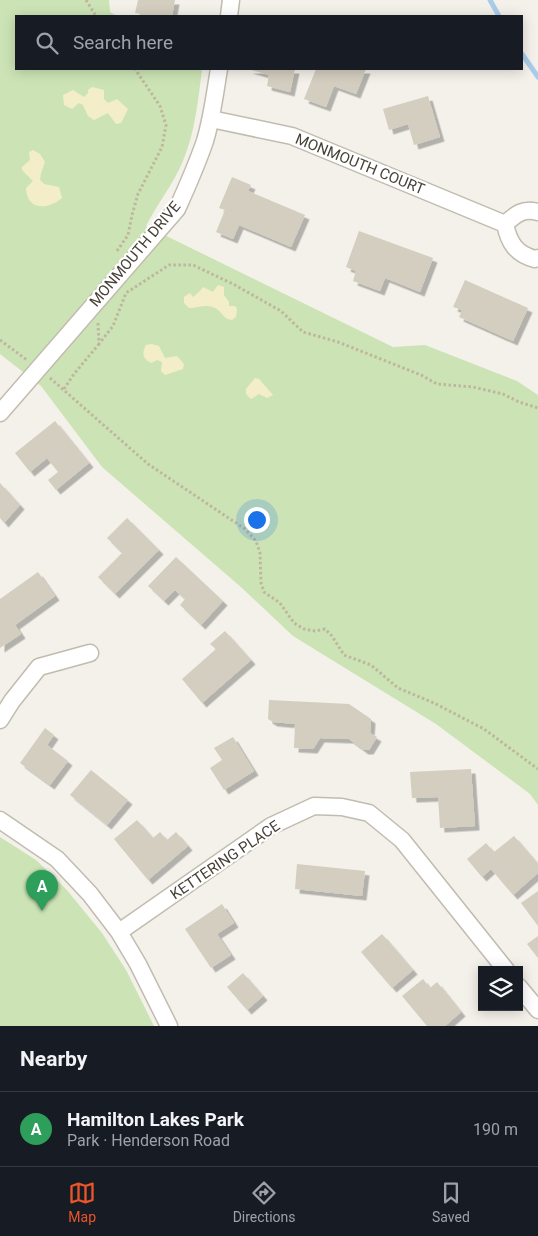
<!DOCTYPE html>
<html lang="en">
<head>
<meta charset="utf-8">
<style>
  :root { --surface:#171b24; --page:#20242c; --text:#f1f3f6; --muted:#9ea1a6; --line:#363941; --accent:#ea552a }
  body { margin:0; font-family:Roboto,sans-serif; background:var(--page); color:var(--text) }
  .controls { position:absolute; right:15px; bottom:15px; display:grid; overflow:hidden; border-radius:0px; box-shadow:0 2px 12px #0003 }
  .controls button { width:45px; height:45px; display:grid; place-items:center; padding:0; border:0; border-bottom:1px solid var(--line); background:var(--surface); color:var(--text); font:25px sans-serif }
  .you { position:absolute; left:256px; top:519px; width:18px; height:18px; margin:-12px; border:4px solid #fff; border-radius:50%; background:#1a73e8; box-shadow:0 0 0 8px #1a73e833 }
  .badge { display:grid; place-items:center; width:32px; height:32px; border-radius:50%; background:var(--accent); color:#fff; font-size:16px; font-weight:700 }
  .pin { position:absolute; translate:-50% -41px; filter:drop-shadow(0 1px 2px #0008) }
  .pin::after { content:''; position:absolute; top:26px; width:18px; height:15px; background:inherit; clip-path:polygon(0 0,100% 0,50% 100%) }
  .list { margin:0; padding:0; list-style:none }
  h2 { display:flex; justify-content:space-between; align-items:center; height:65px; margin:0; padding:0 20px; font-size:21px }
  h2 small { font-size:16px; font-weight:400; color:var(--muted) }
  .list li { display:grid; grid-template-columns:32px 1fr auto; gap:15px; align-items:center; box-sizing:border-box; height:75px; padding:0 20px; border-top:1px solid var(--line) }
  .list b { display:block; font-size:19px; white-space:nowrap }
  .list p { margin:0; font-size:16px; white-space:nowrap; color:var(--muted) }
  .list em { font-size:16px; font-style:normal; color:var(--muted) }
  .icon { flex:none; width:28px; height:28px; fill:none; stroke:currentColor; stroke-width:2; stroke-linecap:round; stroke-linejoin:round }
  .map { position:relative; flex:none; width:538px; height:1026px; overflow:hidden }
  .search { position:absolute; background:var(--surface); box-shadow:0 2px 12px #0003; left:15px; right:15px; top:15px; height:55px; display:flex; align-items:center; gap:12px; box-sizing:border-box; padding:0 18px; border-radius:0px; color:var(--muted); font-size:19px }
  .sheet { height:140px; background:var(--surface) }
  nav { display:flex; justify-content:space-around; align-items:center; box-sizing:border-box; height:70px; border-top:1px solid var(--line); background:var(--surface); font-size:14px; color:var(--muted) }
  nav a { display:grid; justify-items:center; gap:2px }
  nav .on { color:var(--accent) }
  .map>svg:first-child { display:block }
  .green { fill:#cce4b5 }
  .sand { fill:#f4eec8 }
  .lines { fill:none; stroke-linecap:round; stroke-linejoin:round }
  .stream { stroke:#aacceb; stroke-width:5 }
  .building { fill:#d4cec0; filter:url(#shadow) }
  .minor-casing { stroke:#c1bcaf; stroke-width:19 }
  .path { stroke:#bfb69f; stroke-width:3; stroke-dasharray:2.5 2.5; stroke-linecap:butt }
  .minor { stroke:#fff; stroke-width:16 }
  .labels { text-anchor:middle; stroke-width:4.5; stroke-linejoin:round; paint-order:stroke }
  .street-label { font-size:15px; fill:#474238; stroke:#fff }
</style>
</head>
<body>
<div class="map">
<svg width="538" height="1026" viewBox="0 0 538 1026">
  <defs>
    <filter id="shadow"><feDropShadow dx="4.5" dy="4.5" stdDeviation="0" flood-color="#0004"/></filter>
  </defs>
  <rect width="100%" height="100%" fill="#f3f1e9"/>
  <path class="green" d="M0,0H109L110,12L117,16H16V69H199L202,70C198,101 195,132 183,161C173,185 157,204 146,226L393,347L425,345L517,381L538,395V805L530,794L436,724L293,636L242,588L102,467L41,386L0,354Z
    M0,837L36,860L66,889L102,933L126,970L154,1026H0Z"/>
  <path class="sand" d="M92,87L104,90V99L108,103L117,99L128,109L121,123L116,124L108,113L94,120L88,116L83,105L79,103L72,109L64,105L63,95L73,90L84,97L88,93V90Z
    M33,150L40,154L45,162L41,173L40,180L44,184L59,187L62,198C48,210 27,211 26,188L33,181L22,170V167L30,160L29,152Z
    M218,285L224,287V295L229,302V306H235L237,309L236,317L232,320C222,319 222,310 213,307C204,304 198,308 189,308L184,303V297L190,293L193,297L200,291L203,287L213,292Z
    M152,344L159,346L165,358L177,356L184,364L183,369L165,375L161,371L162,362L157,360L151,363C142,358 142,353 146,345Z
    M255,378L259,379L273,395L267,398L259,394L251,399L246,394V389Z"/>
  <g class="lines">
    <path class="stream" d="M490,0L499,16
      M522,54L538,77"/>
  </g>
  <path class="building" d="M138,0H175L172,16H152L135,13Z
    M248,69H295L290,92L267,86L269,75Z
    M316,69H366L356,94L334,86L326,107L304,99Z
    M428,96L440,137L414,145L408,124L389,130L383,109Z
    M232,177L251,185L248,191L305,215L291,247L239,225L233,239L216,232L225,210L219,208Z
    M359,231L433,258L420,292L385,278L380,291L353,281L356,271L346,267Z
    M465,280L528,308L513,341L459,317L462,310L453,307Z
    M55,421L89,463L56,490L48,480L58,472L47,458L30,472L15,453Z
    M0,483L20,505L4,523L0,518Z
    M127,518L159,550L115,594L98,577L122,553L107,538Z
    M176,557L223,601L201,625L180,605L185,599L175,590L164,601L148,586Z
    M38,572L55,596L15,625L21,634L0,648V599Z
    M225,631L251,660L202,703L182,679L216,649L210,644Z
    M269,700L349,704L371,719L370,733L377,737L369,750H364L349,739L320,738L313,749L294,748L295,724L273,722L268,719Z
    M45,728L54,735L47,745L68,761L50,785L20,763Z
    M233,737L254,771L224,790L210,768L222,760L214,748Z
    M471,769L475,826L440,828L438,797L412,798L410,772Z
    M91,770L128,800L107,825L70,795Z
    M137,820L153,838L160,832L167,840L176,832L188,846L148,880L114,839Z
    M514,836L538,864V873L513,895L491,869L482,877L467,859L486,843L494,852Z
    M297,864L365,871L362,896L295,889Z
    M538,891V926L521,903Z
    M222,904L234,923L217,934L231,955L211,968L185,929Z
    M382,934L413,970L392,988L361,952Z
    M538,936V958L527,944Z
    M243,973L263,996L247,1010L227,987Z
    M423,979L430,988L437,982L461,1012L445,1026H427L402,996Z"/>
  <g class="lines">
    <g class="minor-casing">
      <path id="minor" d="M229,16L231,0
        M211,119L292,136L505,224
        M505,224C509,243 516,254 535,259L538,258
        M505,224C516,214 523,208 538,212
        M0,413L177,209C187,187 197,164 205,141C212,118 215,93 219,69
        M0,720L12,701L39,667L90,653
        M0,820L57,859L90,894L119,932L138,964L169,1026
        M119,932L271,826L314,806L342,807L369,813L402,840L506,970
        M519,987L538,1010"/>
    </g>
    <path class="path" d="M86,0L96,16
      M117,251L128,235L132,215L138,194L162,147L166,125L160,106L135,69
      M98,323L99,344L113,326L126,293L169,265H193L233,284L281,311L303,332L338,342L421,375L437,384L473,387L503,394L519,402L538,408
      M0,340L27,360
      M50,378L148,464L245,529L256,541L260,553L261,583L264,592L280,603L294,623L304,629L315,631L325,629L332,636L344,655L371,665L398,688L434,703L484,729L538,769
      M64,389L74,374L99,344"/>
    <use href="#minor" class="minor"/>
  </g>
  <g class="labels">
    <g class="street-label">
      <text transform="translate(360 164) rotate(22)" y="5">MONMOUTH COURT</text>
      <text transform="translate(135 254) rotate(-50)" y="5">MONMOUTH DRIVE</text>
      <text transform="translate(225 860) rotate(-34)" y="5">KETTERING PLACE</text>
    </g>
  </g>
</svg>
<div class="controls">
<button><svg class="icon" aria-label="layers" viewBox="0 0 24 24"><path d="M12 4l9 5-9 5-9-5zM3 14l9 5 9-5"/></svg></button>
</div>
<div class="you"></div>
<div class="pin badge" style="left:42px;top:911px;background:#2e9e5b">A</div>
<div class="search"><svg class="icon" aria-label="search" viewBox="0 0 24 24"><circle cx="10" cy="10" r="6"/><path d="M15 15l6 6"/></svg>Search here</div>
</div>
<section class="sheet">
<h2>Nearby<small></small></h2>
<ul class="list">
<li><span class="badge" style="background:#2e9e5b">A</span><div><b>Hamilton Lakes Park</b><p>Park · Henderson Road</p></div><em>190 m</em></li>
</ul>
</section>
<nav>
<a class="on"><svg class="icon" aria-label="map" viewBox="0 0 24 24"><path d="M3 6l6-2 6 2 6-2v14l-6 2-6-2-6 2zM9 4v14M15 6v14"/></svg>Map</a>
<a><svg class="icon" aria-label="directions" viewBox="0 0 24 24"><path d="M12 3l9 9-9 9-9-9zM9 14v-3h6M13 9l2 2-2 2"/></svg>Directions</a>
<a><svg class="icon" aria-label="saved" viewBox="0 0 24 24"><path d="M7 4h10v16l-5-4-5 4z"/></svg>Saved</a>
</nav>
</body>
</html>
